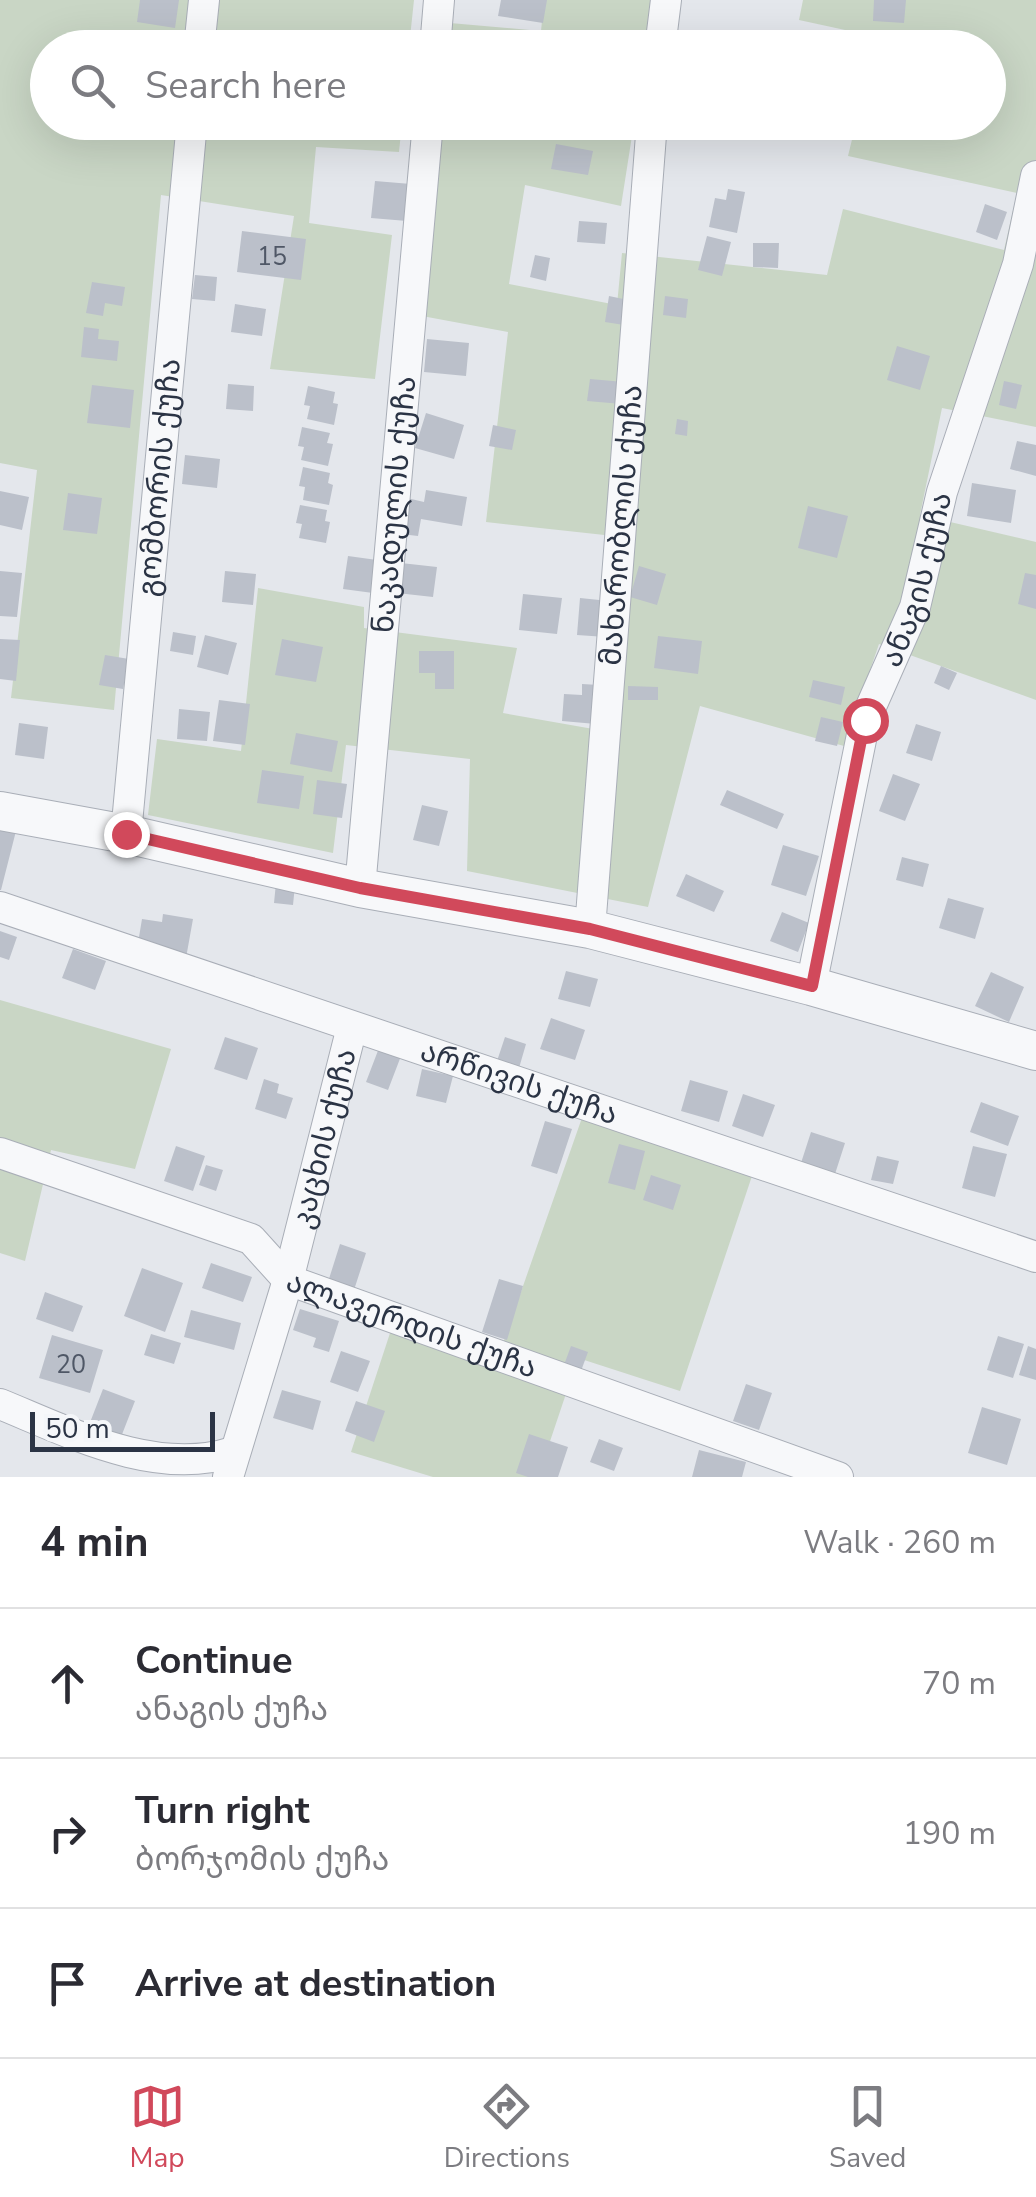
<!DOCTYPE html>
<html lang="en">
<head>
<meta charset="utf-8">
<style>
  :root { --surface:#fff; --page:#f2f2f3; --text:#2b2b33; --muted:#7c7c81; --line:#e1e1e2; --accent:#d1495b }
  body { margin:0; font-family:"Nunito Sans","Noto Sans Georgian",sans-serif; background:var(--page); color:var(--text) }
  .scale { position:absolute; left:30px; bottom:25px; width:185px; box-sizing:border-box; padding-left:10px; border:5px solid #2b3445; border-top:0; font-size:28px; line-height:35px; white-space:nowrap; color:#2b3445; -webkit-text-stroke:8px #f4f6f9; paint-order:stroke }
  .stop { position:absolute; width:30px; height:30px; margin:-22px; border:8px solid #d1495b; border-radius:50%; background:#fff }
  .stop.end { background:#d1495b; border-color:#fff; box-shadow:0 2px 10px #0008 }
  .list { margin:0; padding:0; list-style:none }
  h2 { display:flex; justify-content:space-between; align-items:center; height:130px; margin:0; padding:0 40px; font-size:42px }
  h2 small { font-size:32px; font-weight:400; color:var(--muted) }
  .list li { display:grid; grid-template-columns:65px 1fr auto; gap:30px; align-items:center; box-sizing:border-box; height:150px; padding:0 40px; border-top:2px solid var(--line) }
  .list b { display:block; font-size:38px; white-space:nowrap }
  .list p { margin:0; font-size:32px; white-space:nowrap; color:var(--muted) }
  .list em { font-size:32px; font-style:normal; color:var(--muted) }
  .icon { flex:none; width:55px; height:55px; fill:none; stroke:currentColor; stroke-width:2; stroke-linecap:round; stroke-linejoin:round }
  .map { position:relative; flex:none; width:1036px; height:1477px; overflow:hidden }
  .search { position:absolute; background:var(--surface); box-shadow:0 10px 40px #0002; left:30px; right:30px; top:30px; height:110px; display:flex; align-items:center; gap:25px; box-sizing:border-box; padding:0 35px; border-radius:55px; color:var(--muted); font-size:38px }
  .sheet { height:580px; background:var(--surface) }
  nav { display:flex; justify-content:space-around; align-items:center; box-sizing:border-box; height:140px; border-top:2px solid var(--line); background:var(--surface); font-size:28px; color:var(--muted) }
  nav a { display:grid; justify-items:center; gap:5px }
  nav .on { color:var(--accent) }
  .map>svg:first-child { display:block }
  .garden { fill:#c9d6c5 }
  .building { fill:#bbc0ca }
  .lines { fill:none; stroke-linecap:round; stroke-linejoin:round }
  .minor-casing { stroke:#a9aeb7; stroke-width:32 }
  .tertiary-casing { stroke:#a9aeb7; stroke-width:40 }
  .minor { stroke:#f7f8fa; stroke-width:30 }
  .tertiary { stroke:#f7f8fa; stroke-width:38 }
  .route { stroke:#d1495b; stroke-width:12 }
  .labels { text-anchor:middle; stroke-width:10; stroke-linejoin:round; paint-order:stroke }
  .number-label { font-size:25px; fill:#4f5766 }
  .street-label { font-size:30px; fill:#2b3445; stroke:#f4f6f9 }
</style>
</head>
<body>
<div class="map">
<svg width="1036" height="1477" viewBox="0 0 1036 1477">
  <rect width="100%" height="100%" fill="#e4e7ec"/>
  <path class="garden" d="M0,0H414L409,47L48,48V122L402,123L399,152L316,147L309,223L392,235L375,379L270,369L294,216L161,195L114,710L11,698L37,470L0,463Z
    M544,0H653L645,47L447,48L450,23L541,31Z
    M803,0H1036V427L942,408L920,515L1036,542V700L879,644L844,746L700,706L648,907L467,871L470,759L346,745L333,853L148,815L157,739L241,751L258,588L364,607V628L517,648L503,713L616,733L632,538L486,522L508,332L422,316L440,123H634L621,206L525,185L509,284L617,305L622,253L827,275L843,209L1004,250L1017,193L848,156L856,123L988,122V48L888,47L891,40L799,20Z
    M0,1000L171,1049L135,1169L51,1150L25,1261L0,1253Z
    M584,1112L754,1170L680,1391L578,1358L538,1477H433L351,1452L392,1327L495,1366Z"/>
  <path class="building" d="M140,0H179L175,28L137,22Z
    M501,0H547L543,23L498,16Z
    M874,0H906L904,23L873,21Z
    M931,32L950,37L947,48H928Z
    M144,33L170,36L169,48H143Z
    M556,144L593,151L588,175L551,169Z
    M375,181L411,184L407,221L371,218Z
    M728,189L745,192L737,233L709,227L715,198L726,200Z
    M985,204L1007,212L997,240L976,232Z
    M579,221L607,223L605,244L577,242Z
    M242,231L306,239L301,280L237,272Z
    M707,236L731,242L722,276L698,270Z
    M753,243H779L778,268L753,267Z
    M535,255L550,258L546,281L530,277Z
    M195,275L217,277L215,301L192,299Z
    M92,282L125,287L122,306L105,303L103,316L86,313Z
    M609,296L628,300L624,325L605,322Z
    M665,296L688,299L686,318L663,315Z
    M235,304L266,309L262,336L231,332Z
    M84,327L99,329L98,339L119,341L117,361L81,357Z
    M427,339L469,343L466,376L424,372Z
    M897,346L930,356L920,390L887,380Z
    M590,379L624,382L622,404L587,401Z
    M1004,381L1022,385L1016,409L999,405Z
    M228,384L254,386L253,411L226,409Z
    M92,385L134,390L130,428L87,423Z
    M308,386L335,392L333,403L338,404L334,425L307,419L310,406L304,405Z
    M426,413L464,425L454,459L415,448Z
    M677,419L688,421L687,436L675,434Z
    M493,425L516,430L512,450L489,446Z
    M302,427L330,433L327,443L333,444L328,466L301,460L304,447L298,446Z
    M1017,441L1036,445V476L1010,469Z
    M185,455L220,459L217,488L182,484Z
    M303,467L330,473L328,483L333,485L329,505L303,500L305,487L299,486Z
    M972,483L1016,490L1011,523L967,516Z
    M426,490L467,497L462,526L421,519L418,536L401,534L407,498L424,502Z
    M0,491L29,497L22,530L0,525Z
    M68,493L102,498L97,534L63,530Z
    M300,505L327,510L325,521L330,522L326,543L299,538L302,524L296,523Z
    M808,506L848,516L837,558L798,548Z
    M348,556L377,560L373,593L343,589Z
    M401,563L437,567L433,597L397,593Z
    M639,566L666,574L657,605L630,597Z
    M0,571L22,573L17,617L0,616Z
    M225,571L256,574L253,605L222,602Z
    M1025,573L1036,575V609L1018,604Z
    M523,594L562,598L557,634L519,630Z
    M580,598L609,601L606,637L577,635Z
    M173,632L196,636L193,655L170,651Z
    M205,635L237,643L228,675L197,667Z
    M658,636L702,641L698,674L654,668Z
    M0,639L20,640L16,681L0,679Z
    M282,639L323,647L316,682L275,675Z
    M419,651H454V689H435V673H419Z
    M105,655L129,659L123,689L99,685Z
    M941,666L957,673L949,690L934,683Z
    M813,680L845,687L841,705L809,697Z
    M582,684L599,685L596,724L562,721L564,694L582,695Z
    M628,686L658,687V700H628Z
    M219,700L250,704L245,745L213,741Z
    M179,709L210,712L207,741L177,739Z
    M821,717L843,722L837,746L815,741Z
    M19,723L48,727L44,759L15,755Z
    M916,724L941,732L932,761L906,753Z
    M296,733L338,741L332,772L290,764Z
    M262,770L304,776L299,809L257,803Z
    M893,774L920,784L905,821L879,811Z
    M317,780L347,784L342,818L313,814Z
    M727,790L784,814L777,829L720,805Z
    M422,805L448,811L439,846L413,840Z
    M0,827L16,831L1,890H0Z
    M783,845L819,856L806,896L771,885Z
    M902,857L929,864L923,887L896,880Z
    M686,874L724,891L714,912L676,896Z
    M276,883L295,885L293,905L274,903Z
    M948,898L984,908L975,939L939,928Z
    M782,912L809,923L798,952L770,941Z
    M163,914L193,919L186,958L137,949L142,919L162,922Z
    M0,931L17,937L9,960L0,957Z
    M73,949L106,961L95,990L62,978Z
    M566,971L598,979L590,1007L558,999Z
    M991,972L1024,987L1009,1022L975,1006Z
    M551,1018L585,1030L575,1060L540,1049Z
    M225,1037L258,1048L247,1080L214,1069Z
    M505,1037L526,1044L519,1068L497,1061Z
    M379,1048L401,1056L388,1090L366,1082Z
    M422,1069L453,1076L446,1103L416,1096Z
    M264,1079L279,1084L277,1093L293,1098L286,1119L255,1109Z
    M690,1080L728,1091L719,1122L681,1111Z
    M743,1094L775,1105L763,1137L732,1126Z
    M981,1102L1019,1116L1008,1146L970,1132Z
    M545,1121L572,1129L557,1174L531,1166Z
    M811,1132L845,1143L835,1174L801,1163Z
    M619,1144L645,1151L635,1190L608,1183Z
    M176,1146L205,1156L193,1191L164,1181Z
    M973,1146L1007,1154L995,1197L962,1188Z
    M877,1156L899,1161L893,1184L871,1180Z
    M206,1165L223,1170L216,1191L199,1185Z
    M651,1175L681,1185L673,1210L643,1200Z
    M340,1244L366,1253L354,1290L328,1282Z
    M211,1263L252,1277L243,1302L202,1288Z
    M142,1268L183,1283L165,1332L124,1316Z
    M499,1279L523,1286L507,1340L482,1332Z
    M45,1292L83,1306L73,1332L36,1319Z
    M300,1309L339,1321L329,1352L313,1347L316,1338L293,1330Z
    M191,1310L241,1323L234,1350L184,1337Z
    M151,1334L181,1343L174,1364L144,1355Z
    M52,1335L103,1350L90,1393L39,1378Z
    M998,1336L1024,1344L1013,1378L987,1370Z
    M571,1346L588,1352L581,1371L564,1365Z
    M1028,1346L1036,1349V1380L1019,1375Z
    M341,1351L370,1361L358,1392L330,1382Z
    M746,1384L772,1393L759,1430L733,1421Z
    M103,1389L135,1401L121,1437L89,1425Z
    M282,1390L321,1401L313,1430L273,1418Z
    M356,1401L385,1411L374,1442L345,1431Z
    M982,1407L1021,1419L1007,1465L968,1453Z
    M529,1434L568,1447L558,1477H528L516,1473Z
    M599,1439L623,1448L614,1471L590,1462Z
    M699,1450L746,1462L742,1477H692Z"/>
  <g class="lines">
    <g class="minor-casing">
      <g id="minor">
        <path d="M199,48L204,0"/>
        <path d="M435,48L439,0"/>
        <path d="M660,48L666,0"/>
        <path id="s1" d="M126,834L192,122"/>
        <path id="s2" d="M360,888L428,122"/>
        <path id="s3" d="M0,907L1036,1257"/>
        <path id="s4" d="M590,929L652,122"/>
        <path id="s5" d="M811,986L865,720L915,607L942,492L1018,264L1036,176"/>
        <path id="s6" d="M0,1153L251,1239L288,1280L838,1477"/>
        <path d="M0,1404C71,1433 156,1477 233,1452"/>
        <path id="s7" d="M228,1477L288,1280L352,1027"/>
      </g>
    </g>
    <g class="tertiary-casing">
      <path id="tertiary" d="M0,811L126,834L360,888L590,929L811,986L1036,1051"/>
    </g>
    <use href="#minor" class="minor"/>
    <use href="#tertiary" class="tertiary"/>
  </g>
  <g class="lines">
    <path class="route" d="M126,834L360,888L590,929L812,986L865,720"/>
  </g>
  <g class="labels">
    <g class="number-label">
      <text x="272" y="265">15</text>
      <text x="71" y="1373">20</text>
    </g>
    <g class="street-label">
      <text dy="10" stroke="none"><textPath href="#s1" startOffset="358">გომბორის ქუჩა</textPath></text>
      <text dy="10" stroke="none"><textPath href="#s2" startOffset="385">ნაკადულის ქუჩა</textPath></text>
      <text dy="10" stroke="none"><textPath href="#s4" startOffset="405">მახარობლის ქუჩა</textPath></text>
      <text dy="10" stroke="none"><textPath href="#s5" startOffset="422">ანაგის ქუჩა</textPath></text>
      <text dy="10" stroke="none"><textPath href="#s3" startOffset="548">არწივის ქუჩა</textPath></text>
      <text dy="10" stroke="none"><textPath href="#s7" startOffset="352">კაცხის ქუჩა</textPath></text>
      <text dy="10" stroke="none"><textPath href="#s6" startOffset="452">ალავერდის ქუჩა</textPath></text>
    </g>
  </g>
</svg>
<div class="scale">50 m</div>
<div class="stop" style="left:865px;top:720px"></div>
<div class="stop end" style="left:126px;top:834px"></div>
<div class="search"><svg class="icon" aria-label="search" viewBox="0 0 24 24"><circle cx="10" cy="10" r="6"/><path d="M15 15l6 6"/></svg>Search here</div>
</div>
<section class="sheet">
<h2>4 min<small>Walk · 260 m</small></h2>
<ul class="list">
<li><svg class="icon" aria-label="ahead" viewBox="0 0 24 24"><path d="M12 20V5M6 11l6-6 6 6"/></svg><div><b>Continue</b><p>ანაგის ქუჩა</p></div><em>70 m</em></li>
<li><svg class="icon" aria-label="right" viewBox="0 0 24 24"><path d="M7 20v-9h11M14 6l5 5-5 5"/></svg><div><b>Turn right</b><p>ბორჯომის ქუჩა</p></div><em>190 m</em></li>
<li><svg class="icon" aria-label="arrive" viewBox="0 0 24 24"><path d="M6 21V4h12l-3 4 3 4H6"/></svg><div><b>Arrive at destination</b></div></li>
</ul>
</section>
<nav>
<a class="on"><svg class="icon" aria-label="map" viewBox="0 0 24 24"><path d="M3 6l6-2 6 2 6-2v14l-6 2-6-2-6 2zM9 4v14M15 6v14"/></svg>Map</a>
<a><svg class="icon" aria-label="directions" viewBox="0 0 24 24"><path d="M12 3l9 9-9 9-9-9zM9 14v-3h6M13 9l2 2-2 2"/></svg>Directions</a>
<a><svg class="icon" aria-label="saved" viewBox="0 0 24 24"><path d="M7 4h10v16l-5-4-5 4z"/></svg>Saved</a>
</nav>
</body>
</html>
